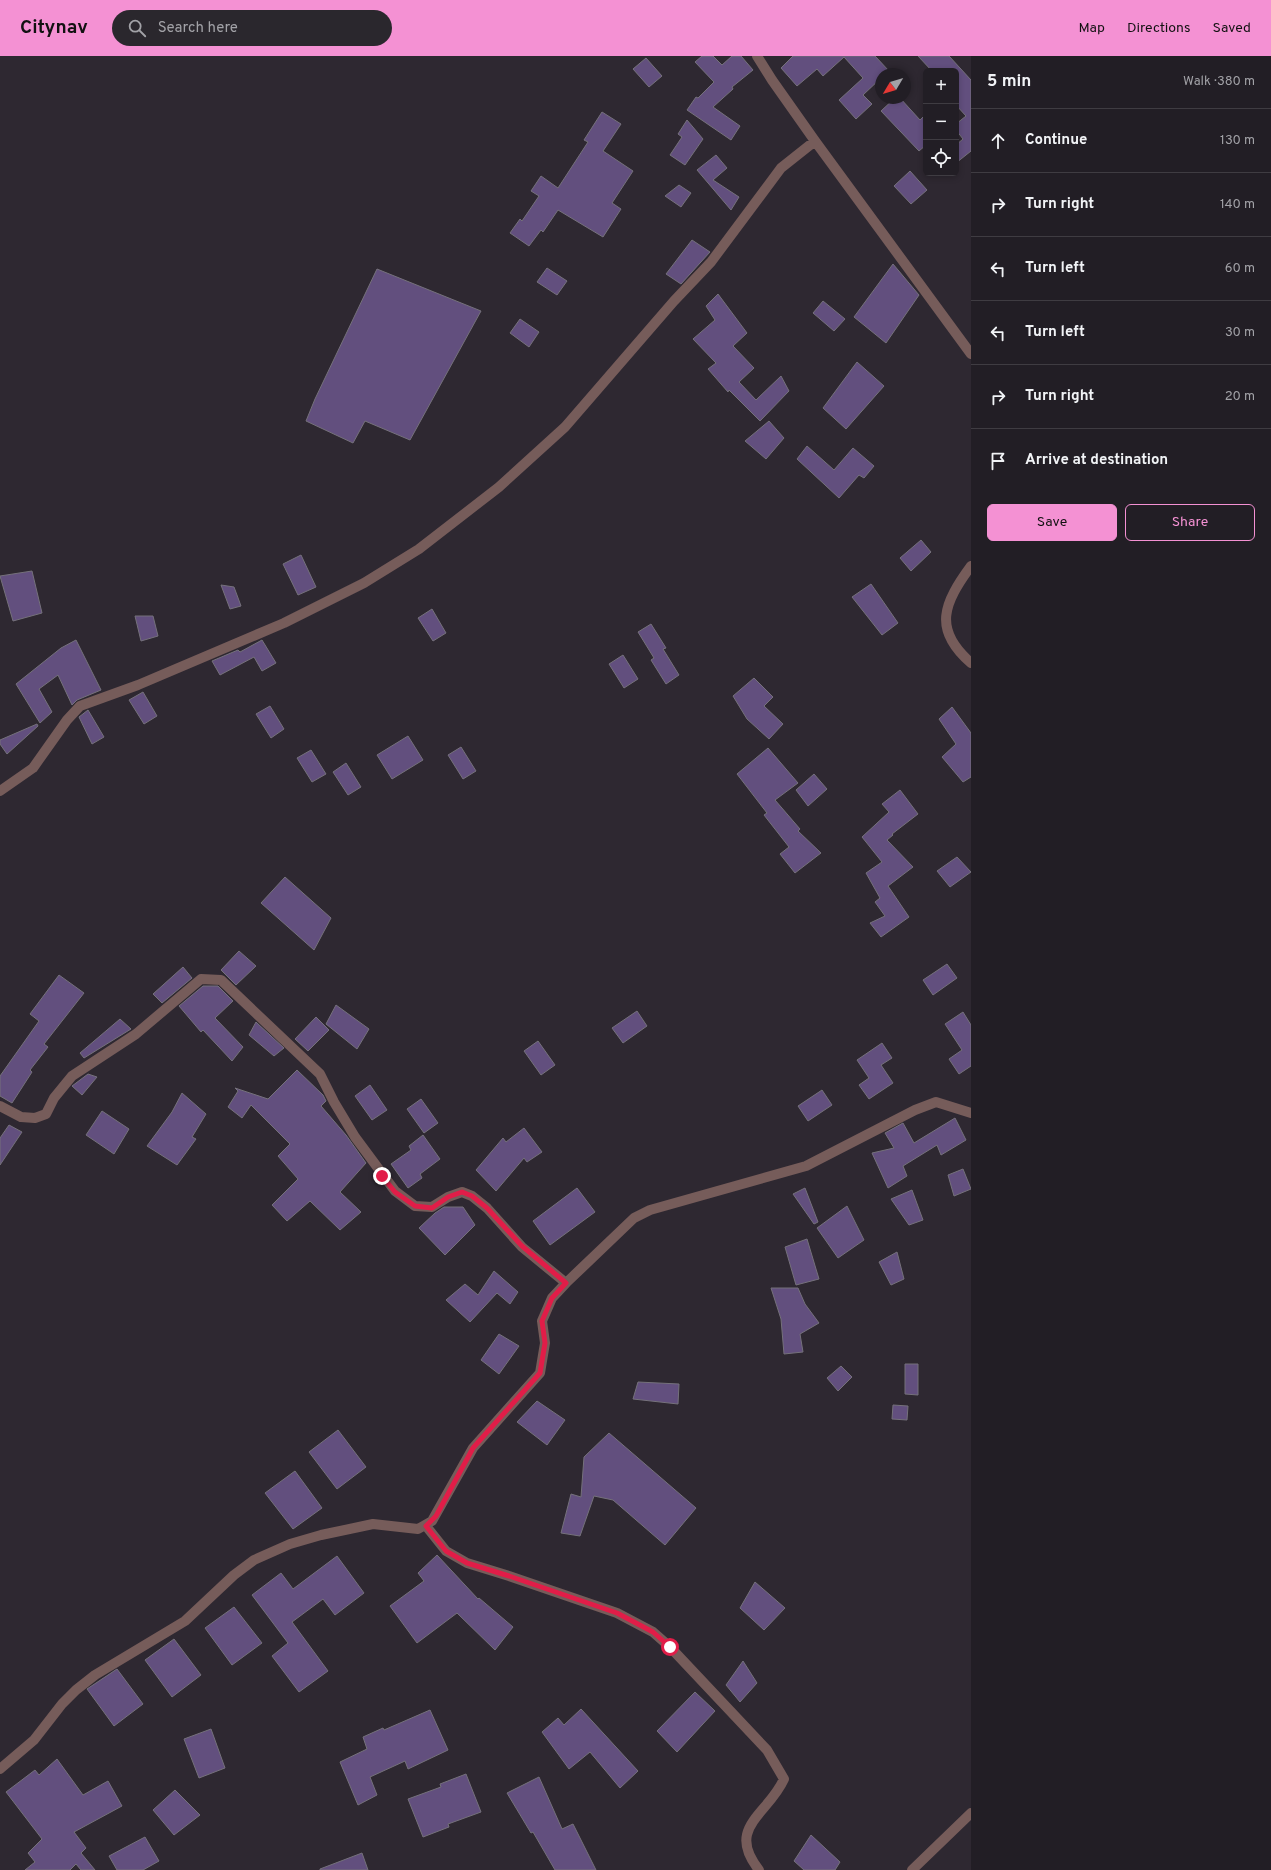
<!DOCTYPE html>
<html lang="en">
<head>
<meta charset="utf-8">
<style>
  :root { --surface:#221e25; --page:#2a272d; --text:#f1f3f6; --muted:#a2a2a7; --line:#3f3c42; --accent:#f491d3 }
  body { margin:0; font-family:Overpass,sans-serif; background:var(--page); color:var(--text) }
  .controls { position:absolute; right:12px; top:12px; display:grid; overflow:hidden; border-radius:6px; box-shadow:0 2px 6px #0003 }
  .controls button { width:36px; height:36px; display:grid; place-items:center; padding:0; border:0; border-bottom:1px solid var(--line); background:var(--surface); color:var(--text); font:20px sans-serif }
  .compass { position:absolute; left:875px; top:12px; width:36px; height:36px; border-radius:50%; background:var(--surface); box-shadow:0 2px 6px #0003; rotate:232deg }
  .stop { position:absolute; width:12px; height:12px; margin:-9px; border:3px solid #e11d48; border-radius:50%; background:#fff }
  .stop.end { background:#e11d48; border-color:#fff; box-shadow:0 1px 4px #0008 }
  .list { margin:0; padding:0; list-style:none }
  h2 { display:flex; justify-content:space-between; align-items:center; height:52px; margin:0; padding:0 16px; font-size:17px }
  h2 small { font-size:13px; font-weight:400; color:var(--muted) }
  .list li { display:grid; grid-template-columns:26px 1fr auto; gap:12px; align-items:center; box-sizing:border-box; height:64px; padding:0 16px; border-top:1px solid var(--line) }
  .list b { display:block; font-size:15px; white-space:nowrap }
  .list em { font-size:13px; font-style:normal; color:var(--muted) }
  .actions { display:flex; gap:8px; padding:12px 16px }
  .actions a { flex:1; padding:9px 0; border:1px solid var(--accent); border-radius:6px; text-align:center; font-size:14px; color:var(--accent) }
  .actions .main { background:var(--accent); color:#111 }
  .icon { flex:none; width:22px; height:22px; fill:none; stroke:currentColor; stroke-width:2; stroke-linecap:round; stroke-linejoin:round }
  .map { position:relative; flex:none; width:971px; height:1814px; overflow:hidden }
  header { display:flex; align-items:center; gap:24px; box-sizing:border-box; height:56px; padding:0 20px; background:var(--accent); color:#111 }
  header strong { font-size:19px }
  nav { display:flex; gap:22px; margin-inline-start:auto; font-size:14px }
  .search { width:280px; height:36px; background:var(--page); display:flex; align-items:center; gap:10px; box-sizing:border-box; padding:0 14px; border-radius:22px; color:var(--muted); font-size:15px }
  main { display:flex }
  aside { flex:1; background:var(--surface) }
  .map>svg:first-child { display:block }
  .building { fill:#624f7e; stroke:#75717b }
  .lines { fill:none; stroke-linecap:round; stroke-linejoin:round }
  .minor { stroke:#765c5a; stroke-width:10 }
  .route { stroke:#e11d48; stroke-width:5 }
</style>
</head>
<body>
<header>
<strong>Citynav</strong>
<div class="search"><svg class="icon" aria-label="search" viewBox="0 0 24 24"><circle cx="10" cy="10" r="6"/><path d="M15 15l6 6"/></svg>Search here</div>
<nav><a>Map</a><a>Directions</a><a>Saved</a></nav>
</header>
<main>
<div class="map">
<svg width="971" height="1814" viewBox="0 0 971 1814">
  <rect width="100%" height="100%" fill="#2e2831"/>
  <path class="building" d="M702,0H713L722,9L732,0H741L753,14L732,31L733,33L713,51L740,70L731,84L687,54L696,41L698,42L714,26L695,6Z
    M793,0H875L889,15L886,18H881V22L863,39L872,48L856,63L839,44L863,22L844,1L823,20L817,13L797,30L781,12Z
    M918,0H949L971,24V95L956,107V89L963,83L956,74V68L966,60L956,49V15H932Z
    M646,2L662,20L649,31L633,13Z
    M895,42H900L920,64L926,58V89L919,95L881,55Z
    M602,56L621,68L603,95L633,115L612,147L621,153L603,181L558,154L543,176L541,174L529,190L510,177L520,163L522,165L539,140L531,135L541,120L558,132L588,86L584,84Z
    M687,64L703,83L685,109L670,99L682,81L678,78Z
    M716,99L727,112L713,124L739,141L731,154L697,114Z
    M910,115L927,134L911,148L894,130Z
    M679,129L691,137L681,151L665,140Z
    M692,184L710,196L681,228L666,218Z
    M893,208L919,239L886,287L854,261Z
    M547,212L567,225L557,239L537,226Z
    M377,213L481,255L410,384L365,365L353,387L306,365L315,343Z
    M718,238L747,277L733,290L754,312L739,326L756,344L781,320L789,335L760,365L729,334L728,336L708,313L716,307L693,283L715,264L706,250Z
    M823,245L845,263L834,275L813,257Z
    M520,263L539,276L529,291L510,277Z
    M857,306L884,330L846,373L823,352Z
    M769,365L784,382L766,403L745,385Z
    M807,390L834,414L853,392L874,410L864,422L859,419L839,442L797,403Z
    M921,484L931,496L911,515L900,502Z
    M301,499L316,531L298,539L283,508Z
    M32,515L42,557L13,565L0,520Z
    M871,528L898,567L882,579L852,541Z
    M221,529L234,531L241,550L230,553Z
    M432,553L446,577L433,585L418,562Z
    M135,560H153L158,580L141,585Z
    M651,568L666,592L663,593L679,619L666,628L651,604L654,602L638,576Z
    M76,584L101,634L77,644L72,649L58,619L39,633L52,656L40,667L16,628L61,592Z
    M262,584L276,607L262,615L254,601L220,619L212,605L238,594L240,596Z
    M623,599L638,623L624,632L609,608Z
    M754,622L773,641L764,650L783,668L769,683L747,663L733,640Z
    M143,636L157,660L144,668L129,644Z
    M270,650L284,673L271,682L256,658Z
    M952,651L971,677V721L963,726L942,701L956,688L939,663Z
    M88,654L104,681L92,688L79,661Z
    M37,668L38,670L7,698L0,688V684Z
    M408,680L423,704L392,723L377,699Z
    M461,691L476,715L463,723L448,699Z
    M768,692L798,727L775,744L800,773L798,775L821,797L795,817L780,798L789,791L764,759L767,757L737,718Z
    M311,694L326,718L312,726L297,702Z
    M346,707L361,731L348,739L333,716Z
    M814,718L827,733L808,750L796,734Z
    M900,734L918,758L892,778L893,779L887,784L913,811L888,830L909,861L881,881L870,867L885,860L875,846L880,842L866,817L882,806L862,781L889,756L882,748Z
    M957,801L971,816L950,831L937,815Z
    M285,821L331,862L314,894L261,847Z
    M239,895L256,910L236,929L221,914Z
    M947,908L957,922L933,939L923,924Z
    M183,911L192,922L162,947L153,938Z
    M59,919L84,937L44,988L48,991L30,1014L32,1016L12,1047L0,1040V1020L39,965L30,958Z
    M203,930H218L233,945L215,962L243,991L232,1005L203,974L201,976L179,950Z
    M336,949L369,973L357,993L326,968Z
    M637,955L647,970L623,987L612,972Z
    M963,956L971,969V1010L959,1018L949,1003L962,994L945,968Z
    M316,961L329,974L308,995L295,983Z
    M120,963L131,973L84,1002L80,997Z
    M256,966L257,967L284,992L274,1000L249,979Z
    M538,985L555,1009L541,1019L524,995Z
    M882,987L892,1002L881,1009L893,1027L869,1043L859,1029L869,1022L857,1004Z
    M297,1014L323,1039L326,1045L321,1050L346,1079L366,1107L340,1136L361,1156L340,1174L310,1145L287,1165L272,1149L298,1123L278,1100L290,1088L251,1049L242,1062L228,1051L238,1035L235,1032L268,1043Z
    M88,1018L97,1021L82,1039L72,1030Z
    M370,1029L387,1054L372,1064L355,1040Z
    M822,1034L832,1049L808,1065L798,1050Z
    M182,1037L206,1058L192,1081L196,1083L177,1109L147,1090L172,1056Z
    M421,1043L438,1067L424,1077L407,1053Z
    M102,1055L129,1073L114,1098L86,1079Z
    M955,1062L966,1084L941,1099L937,1089L903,1110L907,1120L888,1132L872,1097L894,1092L885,1077L903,1067L914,1087Z
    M9,1069L22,1076L0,1109V1082Z
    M524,1072L542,1096L527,1106L524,1102L496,1135L476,1114L503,1082L506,1086Z
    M423,1079L440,1103L420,1118L422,1122L408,1132L391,1108L411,1094L409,1090Z
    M963,1113L971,1133L954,1140L948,1119Z
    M577,1132L595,1156L550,1189L533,1165Z
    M805,1132L818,1166L814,1168L793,1138Z
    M912,1134L923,1164L909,1169L891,1143Z
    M847,1150L864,1184L838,1202L817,1172Z
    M444,1151H463L475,1169L445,1199L419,1172L435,1157Z
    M807,1183L819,1223L796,1229L785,1191Z
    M897,1196L904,1223L891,1229L879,1206Z
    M494,1215L518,1236L510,1248L497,1237L470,1266L446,1244L465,1228L478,1239Z
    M771,1232H798L805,1248L819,1267L800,1278L803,1296L784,1298L781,1263Z
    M499,1278L519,1290L499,1318L481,1304Z
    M905,1308H918V1339L905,1338Z
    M841,1310L852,1321L838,1335L827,1322Z
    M638,1326L679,1328L678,1348L633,1343Z
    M537,1345L565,1364L547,1389L517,1366Z
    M893,1349L908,1350L907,1364L892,1363Z
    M338,1374L366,1411L337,1433L309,1396Z
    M609,1377L696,1452L665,1489L613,1444L594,1440L580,1480L561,1477L571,1438L581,1441L584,1401Z
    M295,1415L322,1452L293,1473L265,1437Z
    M437,1499L478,1543L479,1542L513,1571L495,1594L457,1557L417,1587L390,1550L424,1525L418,1517Z
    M337,1500L364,1537L335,1559L323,1543L292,1566L328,1615L299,1636L272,1600L288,1587L252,1539L281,1517L293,1533Z
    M755,1526L785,1552L764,1574L740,1552Z
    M234,1551L262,1587L232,1609L205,1572Z
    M174,1583L201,1619L172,1641L145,1604Z
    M743,1605L757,1627L740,1646L726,1629Z
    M117,1613L143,1648L114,1670L87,1633Z
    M695,1636L715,1655L677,1696L657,1675Z
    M581,1653L638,1715L620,1732L590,1696L569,1713L542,1676L558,1662L564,1669Z
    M430,1654L448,1694L408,1713L405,1705L370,1721L377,1739L358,1749L340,1706L367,1693L363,1681L383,1672L384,1674Z
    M211,1673L225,1712L199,1722L184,1683Z
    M57,1703L83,1739L108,1725L122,1750L74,1776L86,1792L81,1797L95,1814H81L76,1808L70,1814H25L35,1806L28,1797L42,1783L6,1736L35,1714L39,1719Z
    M466,1718L481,1756L448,1768L449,1771L423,1781L408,1743L441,1731L440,1728Z
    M539,1721L562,1773L573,1768L596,1814H555L533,1776L531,1777L507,1737Z
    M175,1734L200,1759L174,1779L153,1754Z
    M811,1779L840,1806L835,1814H804L794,1805Z
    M145,1781L159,1805L143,1814H117L109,1800Z
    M362,1797L368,1814H320V1813Z"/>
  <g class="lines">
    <path class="minor" d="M757,0L772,24L815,85L971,298
      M971,510C944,547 932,573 971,607
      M0,735L33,712L67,664L80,650L138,629L284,567L364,527L419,493L499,431L565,371L674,245L711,206L781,112L815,85
      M0,1050L21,1061L35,1062L46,1058L54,1042L72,1020L136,978L201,923L221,924L320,1018L334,1046L355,1081L395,1135L415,1150L432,1151L448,1141L462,1136L472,1140L487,1152L522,1191L566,1227
      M426,1470L446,1495L467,1507L509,1520L617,1557L653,1576L670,1591L767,1694L784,1723C768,1759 725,1771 759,1814
      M0,1713L34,1684L62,1648L76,1634L95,1619L185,1565L234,1519L254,1504L290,1488L321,1479L373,1468L418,1473L432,1465L473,1392L540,1317L545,1287L542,1265L552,1242L566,1227L634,1162L650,1154L806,1110L915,1054L936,1046L971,1057
      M912,1814L971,1757"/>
  </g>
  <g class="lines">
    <path class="route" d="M382,1120L395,1136L415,1150L432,1152L448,1141L462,1136L472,1140L487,1152L522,1190L566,1227L552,1242L542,1265L545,1287L540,1317L473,1392L436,1460L426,1470L446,1495L467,1507L509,1520L617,1557L653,1576L670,1591"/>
  </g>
</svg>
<div class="controls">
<button>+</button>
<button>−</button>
<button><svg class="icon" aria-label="locate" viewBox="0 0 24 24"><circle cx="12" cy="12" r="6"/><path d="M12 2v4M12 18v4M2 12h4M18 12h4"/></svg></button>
</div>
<svg class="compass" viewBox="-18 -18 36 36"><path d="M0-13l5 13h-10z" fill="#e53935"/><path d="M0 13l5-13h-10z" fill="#a2a2a7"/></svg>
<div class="stop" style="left:670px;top:1591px"></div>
<div class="stop end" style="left:382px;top:1120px"></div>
</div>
<aside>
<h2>5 min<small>Walk · 380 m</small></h2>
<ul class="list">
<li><svg class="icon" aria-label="ahead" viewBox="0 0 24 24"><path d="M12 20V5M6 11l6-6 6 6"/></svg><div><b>Continue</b></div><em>130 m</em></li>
<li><svg class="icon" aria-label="right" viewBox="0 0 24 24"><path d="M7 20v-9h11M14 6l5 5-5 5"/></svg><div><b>Turn right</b></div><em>140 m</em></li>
<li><svg class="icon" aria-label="left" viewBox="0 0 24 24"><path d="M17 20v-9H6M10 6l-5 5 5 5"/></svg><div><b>Turn left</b></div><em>60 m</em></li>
<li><svg class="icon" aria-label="left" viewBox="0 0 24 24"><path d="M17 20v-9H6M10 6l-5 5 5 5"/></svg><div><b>Turn left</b></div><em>30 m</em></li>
<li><svg class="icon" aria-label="right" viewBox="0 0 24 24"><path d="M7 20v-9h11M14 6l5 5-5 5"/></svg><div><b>Turn right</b></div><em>20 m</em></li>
<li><svg class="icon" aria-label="arrive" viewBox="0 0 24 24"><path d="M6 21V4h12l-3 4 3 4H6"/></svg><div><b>Arrive at destination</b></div></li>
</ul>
<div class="actions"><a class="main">Save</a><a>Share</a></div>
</aside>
</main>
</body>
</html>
